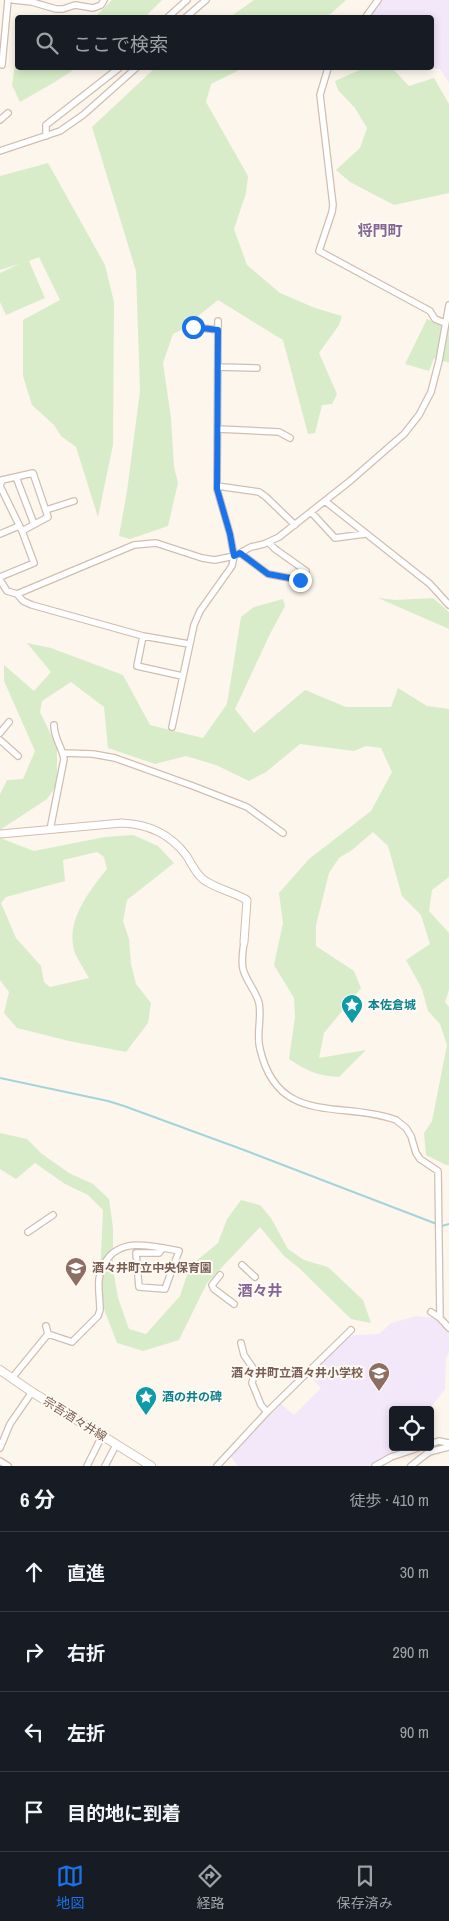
<!DOCTYPE html>
<html lang="ja">
<head>
<meta charset="utf-8">
<style>
  :root { --surface:#171b24; --page:#20242c; --text:#f1f3f6; --muted:#9ea1a6; --line:#363941; --accent:#1a73e8 }
  body { margin:0; font-family:"Archivo Narrow","Noto Sans JP",sans-serif; background:var(--page); color:var(--text) }
  .controls { position:absolute; right:15px; bottom:15px; display:grid; overflow:hidden; border-radius:5px; box-shadow:0 2px 8px #0003 }
  .controls button { width:45px; height:45px; display:grid; place-items:center; padding:0; border:0; border-bottom:1px solid var(--line); background:var(--surface); color:var(--text); font:25px sans-serif }
  .stop { position:absolute; width:15px; height:15px; margin:-11px; border:4px solid #1a73e8; border-radius:50%; background:#fff }
  .stop.end { background:#1a73e8; border-color:#fff; box-shadow:0 1px 5px #0008 }
  .list { margin:0; padding:0; list-style:none }
  h2 { display:flex; justify-content:space-between; align-items:center; height:65px; margin:0; padding:0 20px; font-size:21px }
  h2 small { font-size:16px; font-weight:400; color:var(--muted) }
  .list li { display:grid; grid-template-columns:32px 1fr auto; gap:15px; align-items:center; box-sizing:border-box; height:80px; padding:0 20px; border-top:1px solid var(--line) }
  .list b { display:block; font-size:19px; white-space:nowrap }
  .list em { font-size:16px; font-style:normal; color:var(--muted) }
  .icon { flex:none; width:28px; height:28px; fill:none; stroke:currentColor; stroke-width:2; stroke-linecap:round; stroke-linejoin:round }
  .map { position:relative; flex:none; width:449px; height:1466px; overflow:hidden }
  .search { position:absolute; background:var(--surface); box-shadow:0 2px 8px #0003; left:15px; right:15px; top:15px; height:55px; display:flex; align-items:center; gap:12px; box-sizing:border-box; padding:0 18px; border-radius:5px; color:var(--muted); font-size:19px }
  .sheet { height:385px; background:var(--surface) }
  nav { display:flex; justify-content:space-around; align-items:center; box-sizing:border-box; height:70px; border-top:1px solid var(--line); background:var(--surface); font-size:14px; color:var(--muted) }
  nav a { display:grid; justify-items:center; gap:2px }
  nav .on { color:var(--accent) }
  .map>svg:first-child { display:block }
  .education { fill:#f3e8fa }
  .green { fill:#d8ecc9; fill-rule:evenodd }
  .lines { fill:none; stroke-linecap:round; stroke-linejoin:round }
  .stream { stroke:#a5d3da; stroke-width:2 }
  .minor-casing { stroke:#d1beb0; stroke-width:8 }
  .tertiary-casing { stroke:#d1beb0; stroke-width:9 }
  .secondary-casing { stroke:#d6c0b0; stroke-width:10 }
  .minor { stroke:#fff; stroke-width:5.5 }
  .tertiary { stroke:#fff; stroke-width:7 }
  .secondary { stroke:#fff; stroke-width:8 }
  .route { stroke:#1a73e8; stroke-width:6 }
  .labels { text-anchor:middle; stroke-width:4; stroke-linejoin:round; paint-order:stroke }
  .culture-label { font-size:12px; font-weight:bold; fill:#0d838f; stroke:#fffaf3; text-anchor:start }
  .education-label { font-size:12px; font-weight:bold; fill:#785e54; stroke:#fffaf3; text-anchor:start }
  .street-label { font-size:12px; fill:#7a5c4d; stroke:#fffaf3 }
  .quarter-label { font-size:15px; font-weight:bold; fill:#846695; stroke:#fffaf3 }
</style>
</head>
<body>
<div class="map">
<svg width="449" height="1466" viewBox="0 0 449 1466">
  <rect width="100%" height="100%" fill="#fdf6ec"/>
  <path class="education" d="M381,0H449V83L440,69L386,71V68H432V18H368Z
    M417,1316L433,1318L441,1322L446,1327L449,1331V1352L446,1358L445,1389L429,1410H393V1447H403L368,1466H238L229,1455L280,1403L294,1415L321,1388L310,1376L345,1339L356,1335L379,1334L391,1323Z"/>
  <path class="green" d="M112,0H162L145,17H95Z
    M254,0H346L327,17H230Z
    M15,64L17,65L18,68H76L55,82L20,102L12,85Z
    M155,68H243L211,84L206,102L248,176L246,193L234,229L247,265L280,293L315,308L342,316L339,325L319,353L337,394L332,404L322,405L315,433L308,434L283,340L218,300L181,330L173,334L163,363L171,418L174,467L178,483L168,526L130,539L119,536L127,491L140,391L136,271L92,127Z
    M364,68H392L409,86L434,78L449,104V193L394,205L350,182L336,170L360,148L367,128L355,108L338,90L335,81Z
    M48,163L105,265L114,302L113,445L98,517L76,447L61,436L54,425L32,405L23,376V320L60,300L39,257L29,261L45,298L6,315L0,302V273L19,264L0,270V176Z
    M427,319L449,328V363L434,358L429,371L405,364Z
    M378,598L396,600L433,598L449,612V629Z
    M283,599L285,606L270,634L235,709L254,733L305,690L346,707H391L398,688L427,706L449,709V877L432,890L429,911L449,933V990L445,1002L449,1007V1165H446L426,1155L424,1133L432,1121L447,1045L440,1024L428,1011L422,989L406,960L430,944L421,915L402,896L388,846L373,832L352,850L339,858L329,873L316,925V946L354,971L361,988L324,1033L319,1058L366,1050L339,1077C318,1076 307,1071 289,1059L295,1017L294,998L274,965L283,923L279,893L309,859L371,811L392,772L381,748L366,746L354,751L300,744L266,772L249,781L216,765L186,756L155,764L108,748L104,707L71,682L42,701L40,712L57,747V785L47,799L0,830V794L7,780L23,779L35,751L4,681V665L34,691L51,672L27,643L51,648L123,675L150,725L203,738L227,704L241,617L254,607Z
    M133,835L158,846L174,863L127,900L123,921L129,939L131,964L136,984L151,1003L148,1023L126,1052L69,1041L17,1028L4,1013L9,992L0,980V838L34,851L105,837ZM97,852L104,857L107,869C90,890 66,920 74,950C77,959 84,969 89,978L50,987L44,982L41,966L16,938L1,903L6,897L65,881L63,860Z
    M0,1133L27,1139L42,1154L69,1173L93,1184L109,1199L113,1228V1269L118,1298L129,1329L146,1334L180,1296L190,1266L218,1243L227,1219L241,1200L260,1205L271,1218L288,1249L304,1260L328,1267L363,1300L371,1323L351,1319L299,1268L284,1256L260,1227L207,1283L179,1340L143,1351L117,1343L99,1296L103,1210L88,1195L65,1184L35,1163L16,1179L0,1169Z"/>
  <g class="lines">
    <path class="stream" d="M0,1078L108,1101L124,1106L244,1150L442,1226L449,1224"/>
    <g class="minor-casing">
      <path id="minor" d="M13,0L32,2L56,9H63L75,5L93,8L101,5L104,0
        M167,18L187,0
        M185,18L206,0
        M365,18L378,0
        M2,65L8,0
        M328,68L320,95L333,205L332,212L319,251L430,311L435,319L445,323
        M0,120L8,113
        M46,136V125L119,68
        M0,151L60,131L83,115L136,68
        M193,327L218,330
        M218,367L257,368
        M218,429L279,432L290,438
        M16,477L34,524
        M217,486L259,492L266,497L295,525
        M325,501L430,584L449,605
        M46,510L74,501
        M311,512L335,538L365,534
        M0,534L19,526
        M240,553L268,574L300,580L306,571L275,549L269,543
        M0,577L34,563L22,531L0,486L2,480L33,473L48,517L22,531
        M0,580L7,591L17,594L134,545L156,543L202,558L215,560L234,556L251,547L264,544L279,537L350,481L404,434L419,415L431,392L439,361L449,305
        M17,594L23,601L32,605L143,636L189,644
        M143,636L137,666L182,676
        M172,727L194,625L200,611L232,566L234,556L230,534L217,489L218,321
        M0,733L9,722
        M0,740L18,756
        M63,753L93,754L115,758L193,786L247,807L283,833
        M50,830L64,759C62,746 54,739 54,725
        M244,942C243,951 241,960 243,969C246,981 256,991 259,1003C262,1018 256,1034 260,1049C278,1127 341,1100 396,1120L406,1128L411,1136L416,1153L420,1159L438,1171L440,1318
        M28,1232L53,1215
        M242,1265L255,1277
        M220,1275L212,1285L214,1289L234,1304
        M431,1312L440,1318L449,1328
        M48,1334L72,1342L98,1316L100,1310C100,1300 98,1289 99,1279C100,1273 103,1266 106,1261C122,1236 156,1247 179,1251L165,1289L139,1287L136,1253H159L163,1248
        M241,1343L244,1355L255,1371L252,1383L261,1405L267,1412
        M12,1378L48,1334L46,1326
        M430,1444L439,1441L449,1443
        M0,1448L10,1424L32,1392
        M0,1461L8,1466
        M87,1466L102,1436
        M105,1466L116,1445
        M217,1466L267,1412L351,1330
        M375,1466L391,1457L421,1447
        M411,1466L429,1452L449,1447"/>
    </g>
    <g class="tertiary-casing">
      <path id="tertiary" d="M0,834L122,823C148,824 170,834 186,855C192,864 195,873 204,880C217,889 233,892 247,900L244,942"/>
    </g>
    <g class="secondary-casing">
      <path id="secondary" d="M0,1370L32,1392L151,1466"/>
    </g>
    <use href="#minor" class="minor"/>
    <use href="#tertiary" class="tertiary"/>
    <use href="#secondary" class="secondary"/>
  </g>
  <g class="lines">
    <path class="route" d="M193,327L218,330L217,489L230,534L234,556L240,553L268,574L300,580"/>
  </g>
  <defs>
    <g id="sight-pin" transform="scale(1.125)"><path d="M0 17L-7.5 6A9.5 9.5 0 1 1 7.5 6Z" fill="#0f9aa8" stroke="#fffaf3"/><path d="M0-6L1.8-2.2L6-1.7L2.9 1.2L3.7 5.4L0 3.3L-3.7 5.4L-2.9 1.2L-6-1.7L-1.8-2.2Z" fill="#fff"/></g>
    <g id="school-pin" transform="scale(1.125)"><path d="M0 17L-7.5 6A9.5 9.5 0 1 1 7.5 6Z" fill="#8d6e63" stroke="#fffaf3"/><path d="M0-5L7-2L0 1L-7-2ZM-4 1L0 2.5L4 1V4Q0 6-4 4Z" fill="#fff"/></g>
  </defs>
  <g fill-rule="evenodd">
    <use href="#sight-pin" x="352" y="1005"/>
    <use href="#school-pin" x="76" y="1268"/>
    <use href="#school-pin" x="379" y="1373"/>
    <use href="#sight-pin" x="146" y="1397"/>
  </g>
  <g class="labels">
    <g class="culture-label">
      <text x="368" y="1009">本佐倉城</text>
      <text x="162" y="1401">酒の井の碑</text>
    </g>
    <g class="education-label">
      <text x="92" y="1272">酒々井町立中央保育園</text>
      <text x="363" y="1377" text-anchor="end">酒々井町立酒々井小学校</text>
    </g>
    <g class="street-label">
      <text transform="translate(75 1419) rotate(32)" y="4">宗吾酒々井線</text>
    </g>
    <g class="quarter-label">
      <text x="380" y="236">将門町</text>
      <text x="260" y="1296">酒々井</text>
    </g>
  </g>
</svg>
<div class="controls">
<button><svg class="icon" aria-label="locate" viewBox="0 0 24 24"><circle cx="12" cy="12" r="6"/><path d="M12 2v4M12 18v4M2 12h4M18 12h4"/></svg></button>
</div>
<div class="stop" style="left:193px;top:327px"></div>
<div class="stop end" style="left:300px;top:580px"></div>
<div class="search"><svg class="icon" aria-label="search" viewBox="0 0 24 24"><circle cx="10" cy="10" r="6"/><path d="M15 15l6 6"/></svg>ここで検索</div>
</div>
<section class="sheet">
<h2>6 分<small>徒歩 · 410 m</small></h2>
<ul class="list">
<li><svg class="icon" aria-label="ahead" viewBox="0 0 24 24"><path d="M12 20V5M6 11l6-6 6 6"/></svg><div><b>直進</b></div><em>30 m</em></li>
<li><svg class="icon" aria-label="right" viewBox="0 0 24 24"><path d="M7 20v-9h11M14 6l5 5-5 5"/></svg><div><b>右折</b></div><em>290 m</em></li>
<li><svg class="icon" aria-label="left" viewBox="0 0 24 24"><path d="M17 20v-9H6M10 6l-5 5 5 5"/></svg><div><b>左折</b></div><em>90 m</em></li>
<li><svg class="icon" aria-label="arrive" viewBox="0 0 24 24"><path d="M6 21V4h12l-3 4 3 4H6"/></svg><div><b>目的地に到着</b></div></li>
</ul>
</section>
<nav>
<a class="on"><svg class="icon" aria-label="map" viewBox="0 0 24 24"><path d="M3 6l6-2 6 2 6-2v14l-6 2-6-2-6 2zM9 4v14M15 6v14"/></svg>地図</a>
<a><svg class="icon" aria-label="directions" viewBox="0 0 24 24"><path d="M12 3l9 9-9 9-9-9zM9 14v-3h6M13 9l2 2-2 2"/></svg>経路</a>
<a><svg class="icon" aria-label="saved" viewBox="0 0 24 24"><path d="M7 4h10v16l-5-4-5 4z"/></svg>保存済み</a>
</nav>
</body>
</html>
